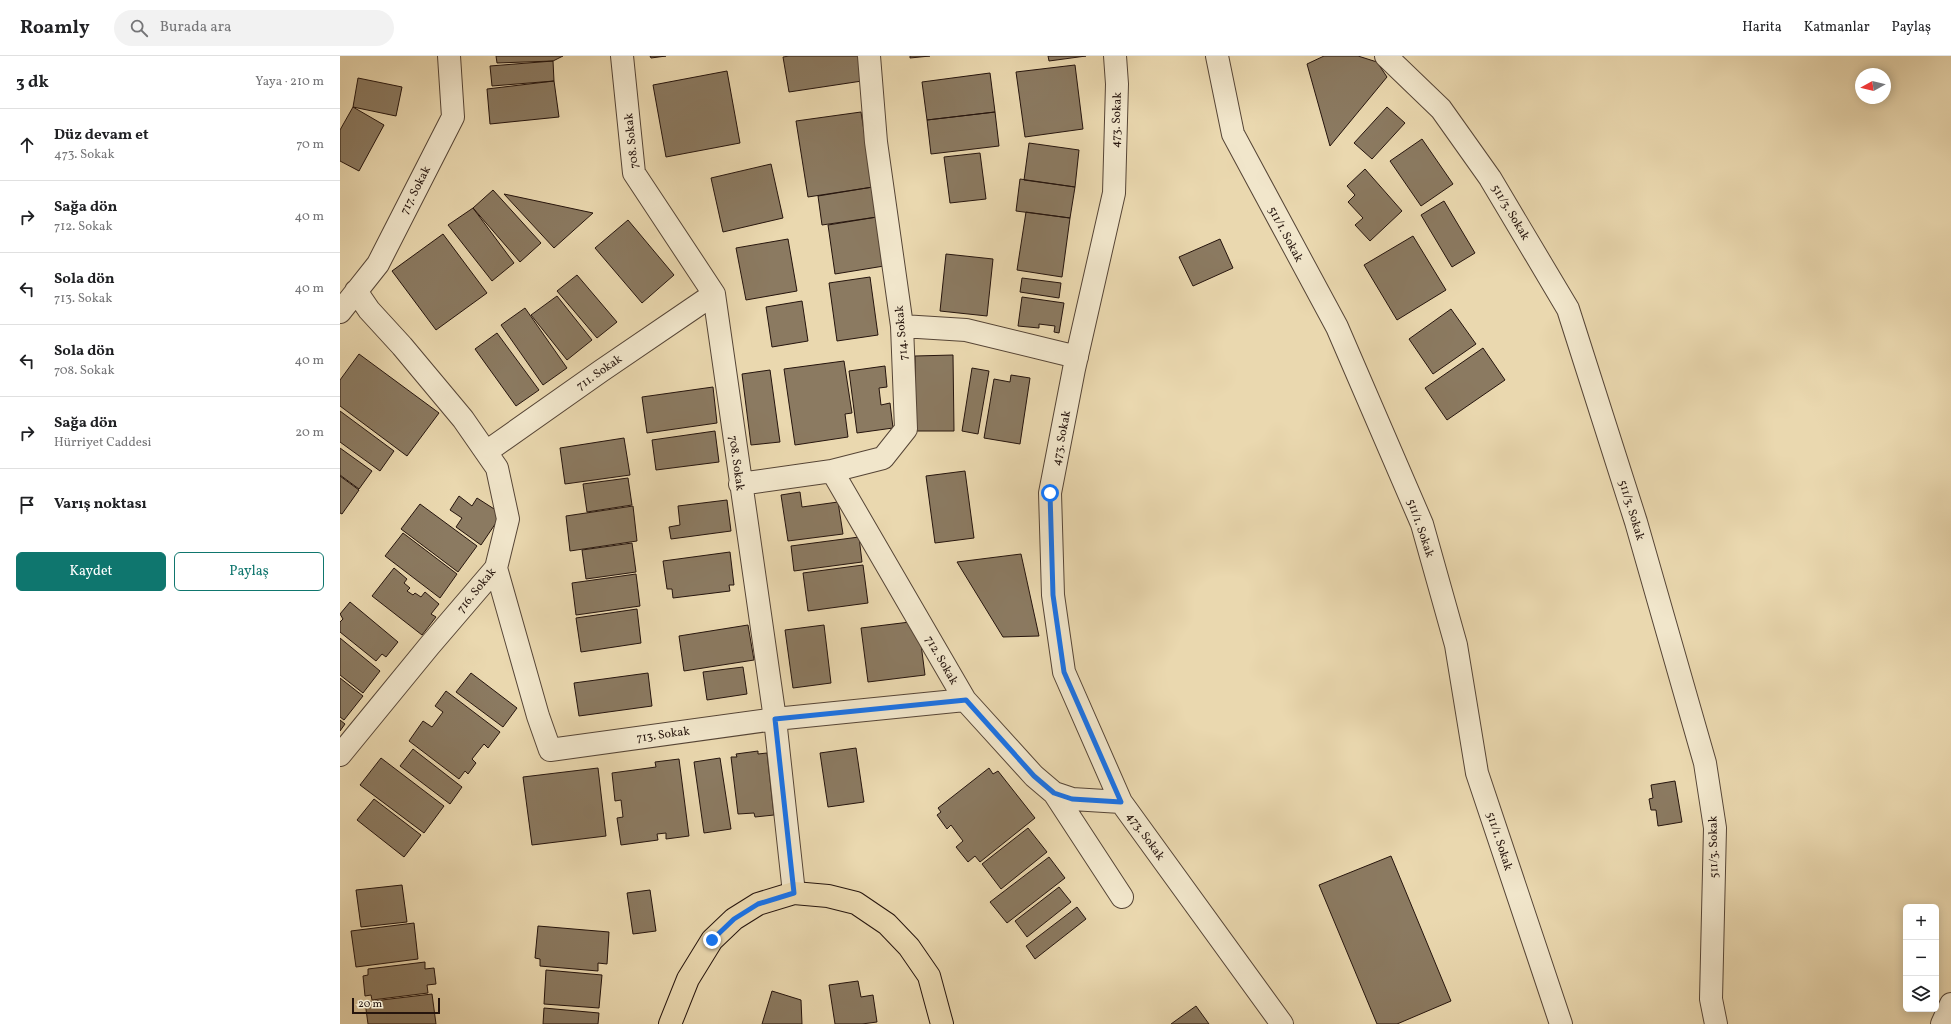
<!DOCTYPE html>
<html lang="tr">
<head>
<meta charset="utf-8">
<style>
  :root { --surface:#fff; --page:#f2f2f2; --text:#202124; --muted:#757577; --line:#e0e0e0; --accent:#0f766e }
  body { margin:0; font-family:Vollkorn,serif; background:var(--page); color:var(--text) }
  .controls { position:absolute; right:12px; bottom:12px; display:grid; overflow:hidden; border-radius:6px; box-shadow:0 2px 10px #0003 }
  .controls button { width:36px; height:36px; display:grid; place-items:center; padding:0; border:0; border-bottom:1px solid var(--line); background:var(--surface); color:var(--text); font:20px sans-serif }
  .compass { position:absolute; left:1515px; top:12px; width:36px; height:36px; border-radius:50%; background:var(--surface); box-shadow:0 2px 10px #0003; rotate:262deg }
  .scale { position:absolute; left:12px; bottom:10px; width:88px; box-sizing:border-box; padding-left:4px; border:2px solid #25140d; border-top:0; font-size:11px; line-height:14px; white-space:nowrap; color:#25140d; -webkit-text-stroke:3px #f1e6cb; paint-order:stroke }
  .stop { position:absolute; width:12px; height:12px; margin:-9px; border:3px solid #1a73e8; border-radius:50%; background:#fff }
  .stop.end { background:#1a73e8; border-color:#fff; box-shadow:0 1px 4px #0008 }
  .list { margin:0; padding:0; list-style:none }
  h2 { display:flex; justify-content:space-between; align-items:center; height:52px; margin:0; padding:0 16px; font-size:17px }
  h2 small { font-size:13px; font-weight:400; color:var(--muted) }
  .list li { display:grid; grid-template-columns:26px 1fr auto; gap:12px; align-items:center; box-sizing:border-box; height:72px; padding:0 16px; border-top:1px solid var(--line) }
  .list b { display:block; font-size:15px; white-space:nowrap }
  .list p { margin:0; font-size:13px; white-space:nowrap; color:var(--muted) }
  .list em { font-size:13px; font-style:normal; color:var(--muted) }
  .actions { display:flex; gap:8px; padding:12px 16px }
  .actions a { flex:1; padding:9px 0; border:1px solid var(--accent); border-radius:6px; text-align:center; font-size:14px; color:var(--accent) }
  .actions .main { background:var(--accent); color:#fff }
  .icon { flex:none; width:22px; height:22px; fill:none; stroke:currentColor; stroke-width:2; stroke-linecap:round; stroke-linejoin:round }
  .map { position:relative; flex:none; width:1611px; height:968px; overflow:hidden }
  header { display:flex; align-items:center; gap:24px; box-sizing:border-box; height:56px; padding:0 20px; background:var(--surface); border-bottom:1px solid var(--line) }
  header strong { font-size:19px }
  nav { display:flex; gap:22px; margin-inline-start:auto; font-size:14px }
  .search { width:280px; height:36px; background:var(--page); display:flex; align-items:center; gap:10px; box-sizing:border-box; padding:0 14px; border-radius:22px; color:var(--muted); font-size:15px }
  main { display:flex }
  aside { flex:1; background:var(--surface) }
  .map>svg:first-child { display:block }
  .building { fill:#8b7a61; stroke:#25140d }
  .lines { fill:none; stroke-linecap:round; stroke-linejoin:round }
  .minor-casing { stroke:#564536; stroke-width:24 }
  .major-casing { stroke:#25140d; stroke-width:24 }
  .minor { stroke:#f1e6cb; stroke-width:22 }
  .major { stroke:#ead8af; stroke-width:22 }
  .route { stroke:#1a73e8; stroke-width:5 }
  .labels { text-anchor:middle; stroke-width:3; stroke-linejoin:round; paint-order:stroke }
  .street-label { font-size:12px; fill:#25140d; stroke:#f1e6cb }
</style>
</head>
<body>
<header>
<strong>Roamly</strong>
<div class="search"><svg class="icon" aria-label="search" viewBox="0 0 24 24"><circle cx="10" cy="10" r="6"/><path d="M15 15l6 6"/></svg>Burada ara</div>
<nav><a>Harita</a><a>Katmanlar</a><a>Paylaş</a></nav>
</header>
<main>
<aside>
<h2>3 dk<small>Yaya · 210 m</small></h2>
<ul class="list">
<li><svg class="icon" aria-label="ahead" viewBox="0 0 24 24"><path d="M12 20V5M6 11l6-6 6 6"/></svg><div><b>Düz devam et</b><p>473. Sokak</p></div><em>70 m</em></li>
<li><svg class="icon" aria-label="right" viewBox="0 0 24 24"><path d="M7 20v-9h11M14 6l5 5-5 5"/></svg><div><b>Sağa dön</b><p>712. Sokak</p></div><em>40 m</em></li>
<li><svg class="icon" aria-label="left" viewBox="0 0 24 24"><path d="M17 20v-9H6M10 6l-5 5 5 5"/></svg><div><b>Sola dön</b><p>713. Sokak</p></div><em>40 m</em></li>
<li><svg class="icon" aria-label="left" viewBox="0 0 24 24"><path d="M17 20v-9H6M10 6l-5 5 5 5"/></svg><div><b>Sola dön</b><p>708. Sokak</p></div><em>40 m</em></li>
<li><svg class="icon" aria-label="right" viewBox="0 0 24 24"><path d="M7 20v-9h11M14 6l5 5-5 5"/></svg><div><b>Sağa dön</b><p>Hürriyet Caddesi</p></div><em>20 m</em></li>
<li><svg class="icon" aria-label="arrive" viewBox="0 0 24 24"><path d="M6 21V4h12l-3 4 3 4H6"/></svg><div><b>Varış noktası</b></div></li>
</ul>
<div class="actions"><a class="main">Kaydet</a><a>Paylaş</a></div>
</aside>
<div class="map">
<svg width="1611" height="968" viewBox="0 0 1611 968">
  <rect width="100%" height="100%" fill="#ead8af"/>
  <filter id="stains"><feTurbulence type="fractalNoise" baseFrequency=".005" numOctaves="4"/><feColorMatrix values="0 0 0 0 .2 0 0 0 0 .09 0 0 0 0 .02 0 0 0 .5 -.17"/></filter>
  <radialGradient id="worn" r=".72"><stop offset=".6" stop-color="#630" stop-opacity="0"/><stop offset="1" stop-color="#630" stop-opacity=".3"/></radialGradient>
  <path class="building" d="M156,0H223L213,5L157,7Z
    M310,0H326L311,2Z
    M449,0H518L522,25L449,36L443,1Z
    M570,0H590L570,2Z
    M708,0H746L709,5Z
    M984,0H1018L1037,6L1047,21L990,90L967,8Z
    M213,5L214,25L152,30L150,10Z
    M735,9L743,73L685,81L676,16Z
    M387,15L400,87L326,101L313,29Z
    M650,17L655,56L587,64L582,26Z
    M18,22L62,31L56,60L13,51Z
    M214,25L219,61L150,68L147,33Z
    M13,51L44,69L19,115L0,105V74Z
    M1047,51L1065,67L1032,103L1014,87Z
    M521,56L533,131L468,141L456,65Z
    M655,56L659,90L591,98L587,64Z
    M1082,83L1113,128L1081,150L1050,105Z
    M689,87L739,94L735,131L684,124Z
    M640,97L646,143L610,147L604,101Z
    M431,108L443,162L383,176L371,122Z
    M1025,113L1062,155L1030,185L1015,169L1023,162L1008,146L1015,139L1007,130Z
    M680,123L735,131L730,162L676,155Z
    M533,131L537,161L482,169L478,140Z
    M153,134L201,187L180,206L133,152Z
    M164,138L253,157L214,192Z
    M1104,145L1135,197L1112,211L1081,159Z
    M133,152L174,207L152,225L108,169Z
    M686,156L730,162L722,221L677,214Z
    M537,161L544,210L495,218L488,169Z
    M288,164L334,219L302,247L255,192Z
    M103,178L147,237L96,274L52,215Z
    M1073,180L1106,234L1057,264L1024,209Z
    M448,183L457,235L406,244L396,192Z
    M880,183L893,212L853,230L839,201Z
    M606,198L653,203L647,260L600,255Z
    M237,219L277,266L257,282L217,235Z
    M530,221L538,279L497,285L489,227Z
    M682,222L721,227L719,242L680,236Z
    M217,240L252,284L227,304L191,259Z
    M682,241L724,247L719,277L714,276L715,270L699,268V272L678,270Z
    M462,245L468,285L432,291L426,251Z
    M185,252L227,312L203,329L161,269Z
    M1111,253L1136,288L1093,318L1069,283Z
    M157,277L199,334L176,350L135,293Z
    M1143,292L1165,324L1107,364L1085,332Z
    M19,298L99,357L67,400L0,350V324Z
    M613,299L614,375H576L575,300Z
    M504,305L512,357L505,358L508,381L455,389L444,313Z
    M545,310L547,331L539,332L541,349L550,347L553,372L517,377L509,315Z
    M632,312L649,315L638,378L622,375Z
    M430,314L440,386L411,389L402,318Z
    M671,319L690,322L680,388L644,382L654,323L670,326Z
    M373,331L377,367L307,377L302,341Z
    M0,355L54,395L40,415L0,386Z
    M375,375L379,406L316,414L312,384Z
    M284,382L290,419L225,428L220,392Z
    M0,392L32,415L19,433L0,419Z
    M625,415L634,482L595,487L586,420Z
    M0,420L19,434L2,458L0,457Z
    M288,422L292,449L247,456L243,428Z
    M460,436L462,451L498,446L503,478L448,485L441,439Z
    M119,440L132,450L137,442L162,458L141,489L116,471L122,462L110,454Z
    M387,444L391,475L331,483L329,471L340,469L338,450Z
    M80,448L137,490L118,516L61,473Z
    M293,450L297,485L230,495L226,460Z
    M63,477L117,518L100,542L45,500Z
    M519,481L522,506L454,515L451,490Z
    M292,487L296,516L246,523L242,494Z
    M390,496L394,529H389L390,535L333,542L332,533H327L323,505Z
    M681,498L699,580L663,581L617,506Z
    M523,509L528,547L468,555L463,517Z
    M54,512L67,523L64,527L70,532L67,535L73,539L75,537L81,541L85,536L99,548L91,558L96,561L82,579L32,540Z
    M296,518L300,550L236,559L232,527Z
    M10,546L58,586L46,601L42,598L36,605L0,576V566L3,563L0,558Z
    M297,553L301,587L241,596L236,562Z
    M578,565L585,619L528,626L521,572Z
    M408,569L414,604L344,615L339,580Z
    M484,569L491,627L453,632L445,574Z
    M0,582L40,615L23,637L0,619Z
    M403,611L407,638L367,644L363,616Z
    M131,617L177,652L163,671L116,636Z
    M308,617L312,650L239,660L234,627Z
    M0,622L23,640L4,664L0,661Z
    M106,635L160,676L148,692L144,688L132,703L136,707L128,718L125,715L119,723L69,685L83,665L92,671L103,656L95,650Z
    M0,664L5,668L0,675Z
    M516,692L524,746L488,751L480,697Z
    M73,693L122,731L110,748L60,710Z
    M418,695V698L427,697L434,759L415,761L414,757L398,758L391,701H397L396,698Z
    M41,702L104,750L84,777L20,729Z
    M380,702L391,773L364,777L354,706Z
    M339,703L349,780L326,783V777L317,778L318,784L281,789L277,762L283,761L281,744L275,745L272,717L316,711L315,706Z
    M258,712L266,780L192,789L183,721Z
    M649,712L653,718L658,715L695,762L640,806L635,800L628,806L616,791L623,785L611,769L607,773L597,759L601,756L598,752Z
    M1335,725L1342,766L1318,770L1316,754H1311L1309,743L1313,742L1311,729Z
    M34,743L81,779L64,801L17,764Z
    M688,772L707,796L661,833L642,808Z
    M1051,800L1111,945L1057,968H1037L979,829Z
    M709,801L725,822L667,867L650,846Z
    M62,829L67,866L21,871L16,834Z
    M719,831L731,846L687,881L675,865Z
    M310,834L316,875L293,878L287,837Z
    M737,851L746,863L695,903L686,890Z
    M74,867L78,903L16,911L11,875Z
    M198,870L269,876L267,908L258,907V915L200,910V903L195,902Z
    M85,906V913L94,912L96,928L87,929L88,937L32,944L31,939L25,940L23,920L28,919V913Z
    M206,914L262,919L259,952L204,948Z
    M518,925L521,941L533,939L537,966L522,968H495L489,929Z
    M432,935L461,944L462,968H422Z
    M92,938L96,968H28L25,946Z
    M856,950L869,968H831Z
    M204,952L259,957L258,968H203Z"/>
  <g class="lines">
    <g class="minor-casing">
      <path id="minor" d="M282,0L294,117L374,238L435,663L454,837
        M775,0L777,28L774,137L734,313L710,437L713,539L724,616L781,746L942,968
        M877,0L893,78L997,271L1082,468L1116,589L1137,717L1221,968
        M1046,0L1101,53L1150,122L1228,253L1296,466L1365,707L1375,772L1371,943L1376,968
        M0,256L38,208L113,61L109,0
        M562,270L626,274L737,301
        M146,396L261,315L374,238
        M492,415L625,644L694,720L714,737L732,743L781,746
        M400,428L492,415L543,402L566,373L562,270L536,86L529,0
        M156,512L198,660L210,694L435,663L625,644
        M0,699L90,589L156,512L168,463L157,412L123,363L62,290L29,254L16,235
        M714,737L782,841
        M1602,968L1611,948"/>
    </g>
    <g class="major-casing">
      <path id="major" d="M330,968L348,923L372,884L394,863L418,848L454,837L488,840L516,847L547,868L569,891L589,920L602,968"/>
    </g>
    <use href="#minor" class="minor"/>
    <use href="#major" class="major"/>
  </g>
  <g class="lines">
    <path class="route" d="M372,884L394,863L418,848L454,837L435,663L626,644L694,720L714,737L732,743L781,746L724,616L713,539L710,437"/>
  </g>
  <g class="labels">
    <g class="street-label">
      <text transform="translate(776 64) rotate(-88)" y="4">473. Sokak</text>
      <text transform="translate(291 85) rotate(-96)" y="4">708. Sokak</text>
      <text transform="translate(75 134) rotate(-63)" y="4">717. Sokak</text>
      <text transform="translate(1171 156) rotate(59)" y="4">511/3. Sokak</text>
      <text transform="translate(946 178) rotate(62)" y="4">511/1. Sokak</text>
      <text transform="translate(561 277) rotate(-95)" y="4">714. Sokak</text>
      <text transform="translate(259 316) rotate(-35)" y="4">711. Sokak</text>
      <text transform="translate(721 382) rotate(-79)" y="4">473. Sokak</text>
      <text transform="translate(397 407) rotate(82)" y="4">708. Sokak</text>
      <text transform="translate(1292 454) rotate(73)" y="4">511/3. Sokak</text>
      <text transform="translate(1081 472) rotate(71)" y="4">511/1. Sokak</text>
      <text transform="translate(136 534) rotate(-51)" y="4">716. Sokak</text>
      <text transform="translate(602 604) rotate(60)" y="4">712. Sokak</text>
      <text transform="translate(323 678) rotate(-8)" y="4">713. Sokak</text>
      <text transform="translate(806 780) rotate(54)" y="4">473. Sokak</text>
      <text transform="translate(1160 785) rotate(72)" y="4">511/1. Sokak</text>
      <text transform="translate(1373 791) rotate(-91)" y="4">511/3. Sokak</text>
    </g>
  </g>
  <rect width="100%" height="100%" filter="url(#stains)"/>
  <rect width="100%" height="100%" fill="url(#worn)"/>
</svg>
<div class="controls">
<button>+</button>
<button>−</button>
<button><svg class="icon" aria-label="layers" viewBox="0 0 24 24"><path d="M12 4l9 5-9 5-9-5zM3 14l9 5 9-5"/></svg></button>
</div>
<svg class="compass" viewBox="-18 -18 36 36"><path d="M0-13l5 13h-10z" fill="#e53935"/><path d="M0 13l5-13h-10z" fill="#757577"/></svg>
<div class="scale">20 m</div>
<div class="stop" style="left:710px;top:437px"></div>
<div class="stop end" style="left:372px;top:884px"></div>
</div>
</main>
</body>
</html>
